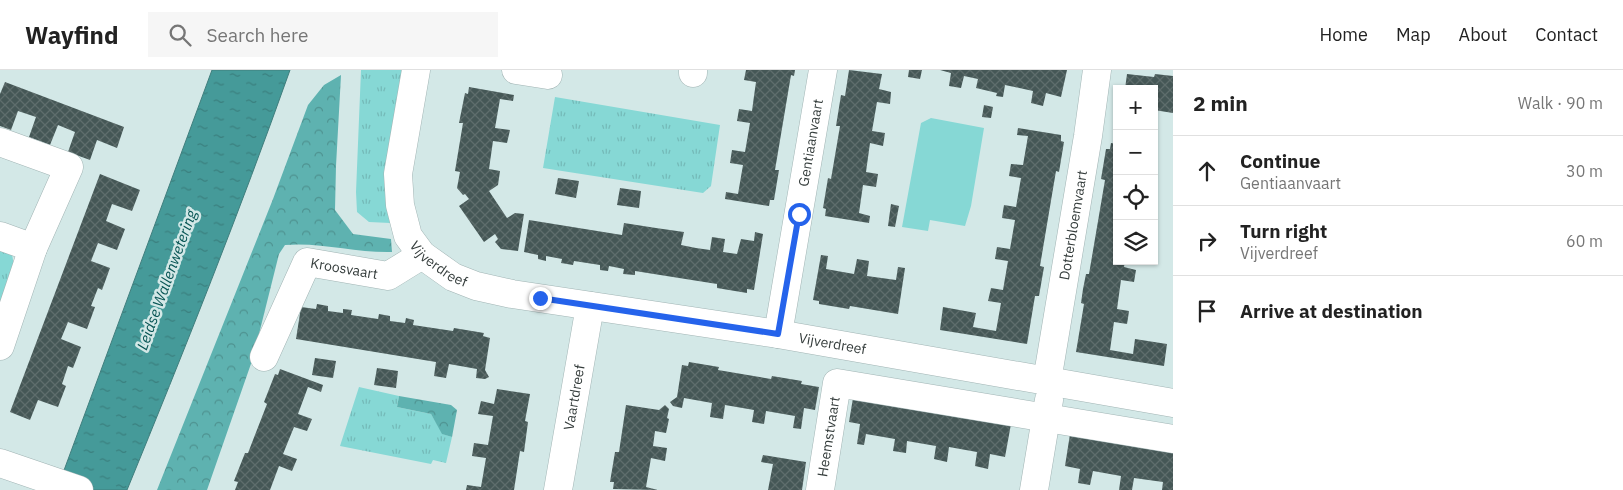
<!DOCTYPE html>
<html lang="en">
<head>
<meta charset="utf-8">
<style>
  :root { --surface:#fff; --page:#f6f6f6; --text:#222; --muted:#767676; --line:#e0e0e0 }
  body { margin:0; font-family:"IBM Plex Sans",sans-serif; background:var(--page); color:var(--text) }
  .controls { position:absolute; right:15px; top:15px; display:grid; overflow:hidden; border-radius:0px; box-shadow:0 1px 4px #0004 }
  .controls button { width:45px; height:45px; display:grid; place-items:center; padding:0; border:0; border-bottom:1px solid var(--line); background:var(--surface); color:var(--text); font:25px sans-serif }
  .stop { position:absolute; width:15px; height:15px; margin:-11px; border:4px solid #2563eb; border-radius:50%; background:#fff }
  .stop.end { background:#2563eb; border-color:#fff; box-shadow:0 1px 5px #0008 }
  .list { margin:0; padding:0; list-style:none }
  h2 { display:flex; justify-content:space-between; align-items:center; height:65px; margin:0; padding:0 20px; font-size:21px }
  h2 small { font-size:16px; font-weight:400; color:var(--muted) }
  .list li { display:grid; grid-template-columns:32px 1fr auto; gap:15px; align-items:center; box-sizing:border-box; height:70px; padding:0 20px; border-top:1px solid var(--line) }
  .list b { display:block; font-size:19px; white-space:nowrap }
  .list p { margin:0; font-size:16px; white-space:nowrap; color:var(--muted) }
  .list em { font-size:16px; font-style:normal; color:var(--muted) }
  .icon { flex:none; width:28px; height:28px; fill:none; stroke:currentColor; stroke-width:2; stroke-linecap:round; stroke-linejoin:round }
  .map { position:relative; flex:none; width:1173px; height:420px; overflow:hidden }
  header { display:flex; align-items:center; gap:30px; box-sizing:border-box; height:70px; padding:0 25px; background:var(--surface); border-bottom:1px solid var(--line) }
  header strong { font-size:24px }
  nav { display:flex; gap:28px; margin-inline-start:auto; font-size:18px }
  .search { width:350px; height:45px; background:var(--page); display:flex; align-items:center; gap:12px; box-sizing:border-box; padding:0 18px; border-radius:0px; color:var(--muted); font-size:19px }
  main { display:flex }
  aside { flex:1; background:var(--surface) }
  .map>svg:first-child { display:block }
  .grass { fill:url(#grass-tufts) }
  .forest { fill:url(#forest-crowns) }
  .park { fill:#86d8d5 }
  .water { fill:url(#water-ripples); stroke:#407e7d }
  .building { fill:url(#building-cross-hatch) }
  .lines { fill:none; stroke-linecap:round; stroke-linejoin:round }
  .minor-casing { stroke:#a1b4b4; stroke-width:29 }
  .minor { stroke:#fff; stroke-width:28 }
  .route { stroke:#2563eb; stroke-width:6 }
  .labels { text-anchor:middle; stroke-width:5; stroke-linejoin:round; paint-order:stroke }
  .street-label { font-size:14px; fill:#353d3c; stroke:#d3e8e7 }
  .water-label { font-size:15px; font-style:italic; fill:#095655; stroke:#d3e8e7 }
</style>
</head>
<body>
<header>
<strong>Wayfind</strong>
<div class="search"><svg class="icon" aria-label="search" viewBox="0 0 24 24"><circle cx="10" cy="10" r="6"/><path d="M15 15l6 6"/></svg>Search here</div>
<nav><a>Home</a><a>Map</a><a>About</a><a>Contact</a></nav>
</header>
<main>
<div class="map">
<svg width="1173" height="420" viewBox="0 0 1173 420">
  <defs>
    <pattern id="grass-tufts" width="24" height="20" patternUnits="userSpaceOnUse" patternTransform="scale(1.25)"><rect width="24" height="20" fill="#86d8d5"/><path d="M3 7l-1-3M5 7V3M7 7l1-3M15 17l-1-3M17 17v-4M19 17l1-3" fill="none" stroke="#74bab8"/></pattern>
    <pattern id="forest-crowns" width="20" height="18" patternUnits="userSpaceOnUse" patternTransform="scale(1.25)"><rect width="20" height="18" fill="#5eb2b0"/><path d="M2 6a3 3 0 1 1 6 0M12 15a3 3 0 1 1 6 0" fill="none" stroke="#4e9290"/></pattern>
    <pattern id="water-ripples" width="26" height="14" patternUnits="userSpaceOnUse" patternTransform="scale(1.25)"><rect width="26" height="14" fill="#459a99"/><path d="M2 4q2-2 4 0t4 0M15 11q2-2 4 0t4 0" fill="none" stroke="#3a7f7e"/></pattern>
    <pattern id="building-cross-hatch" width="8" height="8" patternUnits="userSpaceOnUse" patternTransform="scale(1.25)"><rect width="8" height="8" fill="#455756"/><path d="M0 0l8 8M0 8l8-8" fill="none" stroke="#5e6d6c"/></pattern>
  </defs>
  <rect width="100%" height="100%" fill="#d3e8e7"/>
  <path class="grass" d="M361,0H406L389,100L390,153L369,152L357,142L356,122Z
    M555,27L720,55L711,116L703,123L543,98Z
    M0,175L12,184L14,196L0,237Z
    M359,317L399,326L397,337L431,344L443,364L452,367L446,393L433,390L431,394L340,376Z"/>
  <path class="forest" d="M341,5L336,96L335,140L353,164L391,169L392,182C356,183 321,172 285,175L279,184L253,288L207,420H157L273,129L308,35L324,15Z
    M399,326L451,335L457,340L452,367L442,364L431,344L397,337Z"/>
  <path class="park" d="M931,48L984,58L971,136L965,156L930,150L928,161L902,157L921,53Z"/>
  <path class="water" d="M212,0H290C240,141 184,281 127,420H55L63,403Z"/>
  <path class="building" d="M746,0H795L794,6L791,5L776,94L775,100H779L774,130H770L769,136L725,129L726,122L738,124L743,95L730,93L732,80L745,82L750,53L737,51L739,39L752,41L754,26L756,12L744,10Z
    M849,0L882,4L879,19L891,22L890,34L877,32L872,61L885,63L883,76L870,73L866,102L878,104L876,117L863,115L859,143L870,146L869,153L825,146L826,139L823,138L828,108L831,109L839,62L840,56H836L841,25L845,26Z
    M909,0H922L920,9L908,7Z
    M940,0H1067L1061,27L1046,23L1043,36L1031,33L1033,21L1005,15L1003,27L996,26L997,23L976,18L978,9L964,6L961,18L949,16L951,3Z
    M1127,4L1154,7L1155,4L1173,6V43L1154,40V19H1125Z
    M5,12L124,57L117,78L97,70L90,90L68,82L75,62L58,55L50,75L29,67L36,47L18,41L11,60L0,56V24Z
    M469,17L514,25L513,31L500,29L495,58L510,60L507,73L493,71L489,99L500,101L498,115L489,121L507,148L515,143L524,144L518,181L501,179L495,172L498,169L495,164L484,172L459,136L469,129L465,124L463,125L457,118L460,102L455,101L463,53H459L465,23L468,24Z
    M984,35L993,37L991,48L982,47Z
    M1018,58L1061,65V71L1064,72L1059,102L1056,101L1040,196L1044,197L1039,226H1035L1027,274L940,260L943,237L976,243L973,257L996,261L1001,233L988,231L991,218L1003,220L1008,191L995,189L997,177L1010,179L1015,150L1002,148L1003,141L1004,135L1016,137L1021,108L1009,106L1011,94L1023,95L1028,66L1017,65Z
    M1111,73L1117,74V191H1125L1124,197L1136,200L1134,212L1121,210L1117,239L1129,241L1128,248L1127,254L1114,252L1110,280L1133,284L1135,269L1167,274L1164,296L1076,282L1084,234L1081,233L1083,219L1086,204H1089L1105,110L1101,109L1106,79H1110Z
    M100,104L140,120L132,141L112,134L106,151L125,159L117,180L98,173L91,191L110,198L102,220L98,218L91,236L95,237L87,259L68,252L61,269L81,277L73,298L68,296L62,314L66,316L58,337L38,330L30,350L10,342Z
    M558,108L579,111L576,128L555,124Z
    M620,118L641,121L639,138L617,135Z
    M891,134L899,136L895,157L888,156Z
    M529,150L622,165L624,153L656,158L684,162L681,175L696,178L710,180L712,167L725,169L723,182L737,184L741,169L754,171L755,162L763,164L754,220L747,219V223L717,218V214L635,201V205L623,204L624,199L609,196L608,201L600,200V195L574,191L573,195L561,193L562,189L546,186V191L538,189V185L524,182Z
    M821,185L828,186L826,199L854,204L857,189L869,191L867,206L896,210L898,197L905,198L898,244L850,236L849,239L819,234V231L813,230Z
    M317,234L328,236V241L343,243V239L352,240L351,245L378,249L379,244L390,246V251L405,253L406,248L414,250L413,255L453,261L454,258L484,263L483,266L490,268L485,300L489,307L485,309L476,308L477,299L449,294L446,308L434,306L436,292L296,269L301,237L316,239Z
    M315,288L336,291L333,308L312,305Z
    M689,292L719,297L718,300L765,308L771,309L772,306L802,311L801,314L819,317L815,340L804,338L801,359L793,358L795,346L766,341L764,354L752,352L754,340L725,335L723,349L710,347L712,333L684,328L682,338L673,336L670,332L677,327L682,295L688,296Z
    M377,298L398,301L396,318L374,315Z
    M280,299L323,315L321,322L308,317L298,344L312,349L307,361L294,357L283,384L297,389L292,401L279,396L270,420H235L238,412L234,411L245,383H248L267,334L264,332L275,304L278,305Z
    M497,319L530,324L525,351L528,352L524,382L520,381L514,420H466L467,415L481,417L486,388L472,386L474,373L488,375L493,346L478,344L481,331L494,334Z
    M853,328L1011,354L1005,387L990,384L988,399L975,396L977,382L949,377L947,392L934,389L936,376L907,371L906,383L893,381L895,369L866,364L864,375L857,374L860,354L849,352Z
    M626,335L659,340L665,335L669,339L667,348L669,349L666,363L655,361L653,376L667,378L665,391L651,388L646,417L658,420L613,419L614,412H610L615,382H619Z
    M1070,364L1173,381V420H1162L1163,412L1134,408L1132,420H1119L1121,406L1093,401L1090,415L1078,413L1080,399L1065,396Z
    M763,385L806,392L802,420H768L773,394L761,392Z"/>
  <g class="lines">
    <g class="minor-casing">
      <g id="minor">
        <path id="s1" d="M416,0L398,104L400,135L408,166L422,185L453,207L476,216L512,224L778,264L1173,333"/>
        <path d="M516,0L548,5"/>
        <path d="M693,3V0"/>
        <path d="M0,72L69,97L33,178L0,276"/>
        <path d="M0,166L33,178"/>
        <path id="s2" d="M778,264L823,0"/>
        <path id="s3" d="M264,287L307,192L388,206L422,185"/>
        <path id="s4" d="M1047,311L1088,66L1097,0"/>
        <path d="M0,393L79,420"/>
        <path id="s5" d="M558,420L590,236"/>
        <path id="s6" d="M820,420L837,313L1173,369"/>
        <path d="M1034,420L1049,330"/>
      </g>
    </g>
    <use href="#minor" class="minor"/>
  </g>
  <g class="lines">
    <path class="route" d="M540,228L778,264L799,144"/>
  </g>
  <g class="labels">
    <g class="street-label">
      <text dy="5" stroke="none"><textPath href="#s2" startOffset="194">Gentiaanvaart</textPath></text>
      <text dy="5" stroke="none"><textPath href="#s4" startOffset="158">Dotterbloemvaart</textPath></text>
      <text dy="5" stroke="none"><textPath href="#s1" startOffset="211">Vijverdreef</textPath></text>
      <text dy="5" stroke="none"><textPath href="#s3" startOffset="142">Kroosvaart</textPath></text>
      <text dy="5" stroke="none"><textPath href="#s1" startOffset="616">Vijverdreef</textPath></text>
      <text dy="5" stroke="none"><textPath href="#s5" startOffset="94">Vaartdreef</textPath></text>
      <text dy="5" stroke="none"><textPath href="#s6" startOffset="54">Heemstvaart</textPath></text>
    </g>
    <g class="water-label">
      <text transform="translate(167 210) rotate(-70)" y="5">Leidse Wallenwetering</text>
    </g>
  </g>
</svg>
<div class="controls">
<button>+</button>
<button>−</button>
<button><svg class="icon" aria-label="locate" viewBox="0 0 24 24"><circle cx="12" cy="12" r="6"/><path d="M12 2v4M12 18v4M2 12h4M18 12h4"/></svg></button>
<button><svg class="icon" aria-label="layers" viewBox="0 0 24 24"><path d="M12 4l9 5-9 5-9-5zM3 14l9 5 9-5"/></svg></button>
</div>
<div class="stop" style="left:799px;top:144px"></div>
<div class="stop end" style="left:540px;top:228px"></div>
</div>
<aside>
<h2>2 min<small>Walk · 90 m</small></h2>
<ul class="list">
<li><svg class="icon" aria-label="ahead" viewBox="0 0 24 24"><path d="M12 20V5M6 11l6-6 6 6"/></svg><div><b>Continue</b><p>Gentiaanvaart</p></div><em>30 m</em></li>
<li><svg class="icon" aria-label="right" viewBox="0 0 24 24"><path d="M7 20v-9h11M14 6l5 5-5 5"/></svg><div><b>Turn right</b><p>Vijverdreef</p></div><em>60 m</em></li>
<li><svg class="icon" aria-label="arrive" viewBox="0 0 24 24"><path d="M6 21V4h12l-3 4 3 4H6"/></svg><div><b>Arrive at destination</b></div></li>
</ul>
</aside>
</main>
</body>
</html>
